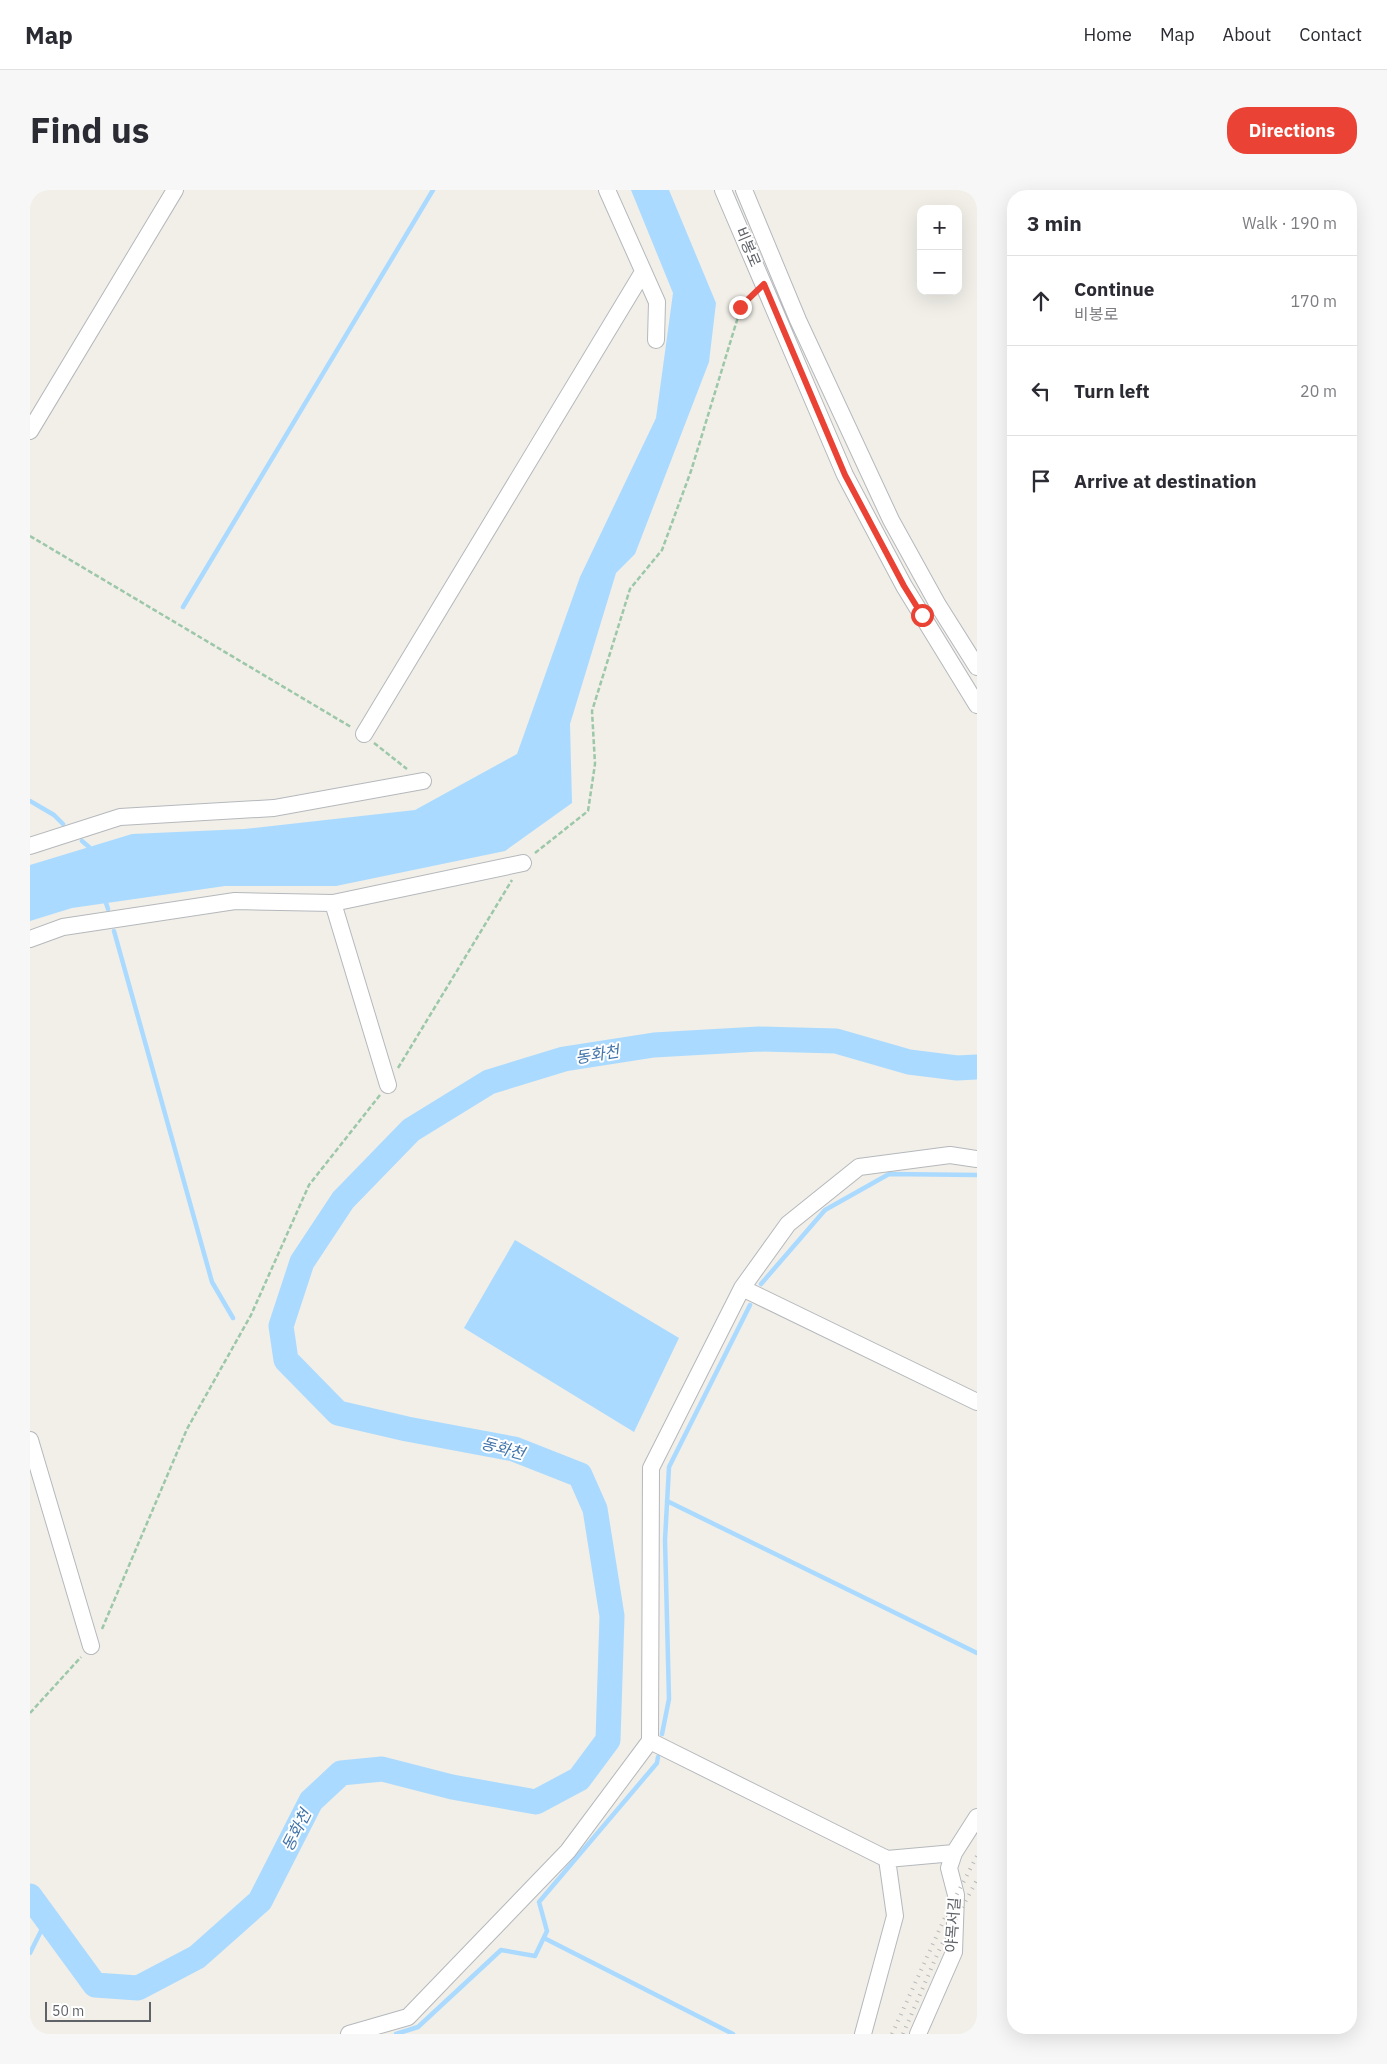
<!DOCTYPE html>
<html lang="en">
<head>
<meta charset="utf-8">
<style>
  :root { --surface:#fff; --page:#f7f7f7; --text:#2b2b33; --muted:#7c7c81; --line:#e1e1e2; --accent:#ea4335 }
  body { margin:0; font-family:"IBM Plex Sans","Noto Sans KR",sans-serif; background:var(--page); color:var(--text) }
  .controls { position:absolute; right:15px; top:15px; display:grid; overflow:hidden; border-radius:10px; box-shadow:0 5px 20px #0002 }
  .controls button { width:45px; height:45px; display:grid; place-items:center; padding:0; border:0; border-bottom:1px solid var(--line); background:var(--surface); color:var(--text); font:25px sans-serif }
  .scale { position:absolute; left:15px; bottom:12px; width:106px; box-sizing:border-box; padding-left:5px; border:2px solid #5f6368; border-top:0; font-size:14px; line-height:18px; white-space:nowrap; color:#5f6368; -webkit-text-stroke:4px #fff; paint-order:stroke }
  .stop { position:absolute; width:15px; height:15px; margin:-11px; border:4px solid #ea4335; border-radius:50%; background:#fff }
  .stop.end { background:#ea4335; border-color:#fff; box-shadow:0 1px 5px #0008 }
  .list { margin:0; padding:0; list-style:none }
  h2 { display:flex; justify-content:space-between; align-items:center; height:65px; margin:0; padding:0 20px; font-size:21px }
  h2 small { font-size:16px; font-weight:400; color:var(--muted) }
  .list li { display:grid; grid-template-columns:32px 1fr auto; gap:15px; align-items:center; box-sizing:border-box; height:90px; padding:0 20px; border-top:1px solid var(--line) }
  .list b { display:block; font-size:19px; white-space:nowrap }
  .list p { margin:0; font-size:16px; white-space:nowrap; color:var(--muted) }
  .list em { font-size:16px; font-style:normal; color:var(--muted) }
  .icon { flex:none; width:28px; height:28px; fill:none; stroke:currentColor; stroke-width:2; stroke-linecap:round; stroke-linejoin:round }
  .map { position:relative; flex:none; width:947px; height:1844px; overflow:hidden; border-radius:20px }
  header { display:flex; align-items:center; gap:30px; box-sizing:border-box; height:70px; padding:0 25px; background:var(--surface); border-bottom:1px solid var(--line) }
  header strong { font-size:24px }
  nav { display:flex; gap:28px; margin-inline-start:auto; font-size:18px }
  .intro { display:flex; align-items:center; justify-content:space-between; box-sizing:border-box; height:120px; padding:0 30px }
  h1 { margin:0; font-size:35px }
  .button { padding:12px 22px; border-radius:20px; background:var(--accent); color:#fff; font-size:18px; font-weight:700 }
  main { display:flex; gap:30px; padding:0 30px }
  aside { flex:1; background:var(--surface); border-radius:20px; box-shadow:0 5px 20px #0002 }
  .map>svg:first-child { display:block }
  .water { fill:#aadaff }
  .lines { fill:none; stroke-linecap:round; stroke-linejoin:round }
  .stream { stroke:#aadaff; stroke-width:4.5 }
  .river { stroke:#aadaff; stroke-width:25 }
  .minor-casing { stroke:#b5b8bc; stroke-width:18 }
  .path { stroke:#9cc7a9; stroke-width:2.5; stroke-dasharray:5 2.5; stroke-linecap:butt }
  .minor { stroke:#fff; stroke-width:16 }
  .rail { stroke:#b6b7b8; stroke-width:4; stroke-dasharray:1 6; stroke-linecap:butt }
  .route { stroke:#ea4335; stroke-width:6 }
  .labels { text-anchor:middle; stroke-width:4; stroke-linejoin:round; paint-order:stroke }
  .street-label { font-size:15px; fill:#5f6368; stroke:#fff }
  .water-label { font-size:16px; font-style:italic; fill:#4174aa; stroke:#fff }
</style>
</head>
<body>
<header>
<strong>Map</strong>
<nav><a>Home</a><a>Map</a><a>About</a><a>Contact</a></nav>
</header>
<div class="intro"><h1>Find us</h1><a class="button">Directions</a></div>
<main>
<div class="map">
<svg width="947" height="1844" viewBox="0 0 947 1844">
  <rect width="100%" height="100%" fill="#f1efe8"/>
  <path class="water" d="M601,0H639L686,113L679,172L605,364L586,383L540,534L542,613L475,661L306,696H195L42,718L0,731V675L102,644L214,639L385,620L487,564L550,387L626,228L643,103Z
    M485,1050L649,1148L604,1242L434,1138Z"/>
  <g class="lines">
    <path class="stream" d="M153,417L403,0
      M0,611L24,625L33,634
      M52,651L59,657
      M76,713L78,719
      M84,741L182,1092L203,1128
      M731,1094L795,1020L859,984L947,985
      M637,1311L947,1463
      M632,1544L639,1509L635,1350L639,1277L720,1115
      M514,1748L703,1844
      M0,1763L17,1729
      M366,1844L388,1837L471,1760L505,1766L517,1741L509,1712L627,1573L628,1567"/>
    <path class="river" d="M0,1706L65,1795L108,1798L167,1767L230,1711L281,1611L311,1583L352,1579L422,1597L506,1612L549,1589L578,1550L582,1426L565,1319L550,1285L484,1259L377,1239L308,1223L256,1170L251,1136L272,1072L313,1010L381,940L459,892L534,869L624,855L729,849L806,851L879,872L927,878L947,877"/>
    <g class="minor-casing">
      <path id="minor" d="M577,0L627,112L626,150
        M693,0L815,285L874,396L947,515
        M714,0L768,130L861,330L908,415L947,477
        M0,241L145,0
        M334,544L613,82
        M0,656L90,627L244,618L393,591
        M303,713L358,895
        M0,749L33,737L205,711L303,713L493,673
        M712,1098L947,1212
        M0,1250L61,1456
        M620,1551L857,1669L924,1663
        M319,1844L378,1827L538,1661L620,1551L621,1278L712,1098L758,1034L829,977L920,965L947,969
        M833,1844L865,1726L857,1669
        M888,1844L924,1762L926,1705L919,1678L924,1663L947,1627"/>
    </g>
    <path class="path" d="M0,346L321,537
      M344,553L377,579
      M505,663L558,621L565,574L562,521L600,399L632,360L661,281L711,117L722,105
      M368,878L482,690
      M72,1439L157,1239L221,1125L279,995L350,905
      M0,1523L51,1467"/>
    <use href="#minor" class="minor"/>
    <path class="rail" d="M862,1844L917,1723L947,1666
      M873,1844L910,1758L947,1690"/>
  </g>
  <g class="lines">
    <path class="route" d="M710,117L734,94L815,285L874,396L892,425"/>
  </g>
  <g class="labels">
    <g class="street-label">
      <text transform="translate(718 57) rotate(67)" y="5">비봉로</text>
      <text transform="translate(923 1735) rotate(-86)" y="5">야목서길</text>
    </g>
    <g class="water-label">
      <text transform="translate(567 864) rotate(-9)" y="6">동화천</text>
      <text transform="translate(473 1258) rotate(15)" y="6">동화천</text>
      <text transform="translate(266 1640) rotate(-63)" y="6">동화천</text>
    </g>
  </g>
</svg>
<div class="controls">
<button>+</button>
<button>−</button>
</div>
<div class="scale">50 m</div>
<div class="stop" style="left:892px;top:425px"></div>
<div class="stop end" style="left:710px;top:117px"></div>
</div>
<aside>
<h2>3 min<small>Walk · 190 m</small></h2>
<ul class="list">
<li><svg class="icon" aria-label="ahead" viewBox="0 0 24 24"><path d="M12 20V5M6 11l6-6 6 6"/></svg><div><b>Continue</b><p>비봉로</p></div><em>170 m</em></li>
<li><svg class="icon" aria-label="left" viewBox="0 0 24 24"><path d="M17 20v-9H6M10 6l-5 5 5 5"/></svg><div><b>Turn left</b></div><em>20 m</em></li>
<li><svg class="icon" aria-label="arrive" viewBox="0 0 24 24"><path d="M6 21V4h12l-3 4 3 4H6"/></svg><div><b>Arrive at destination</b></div></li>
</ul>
</aside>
</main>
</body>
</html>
